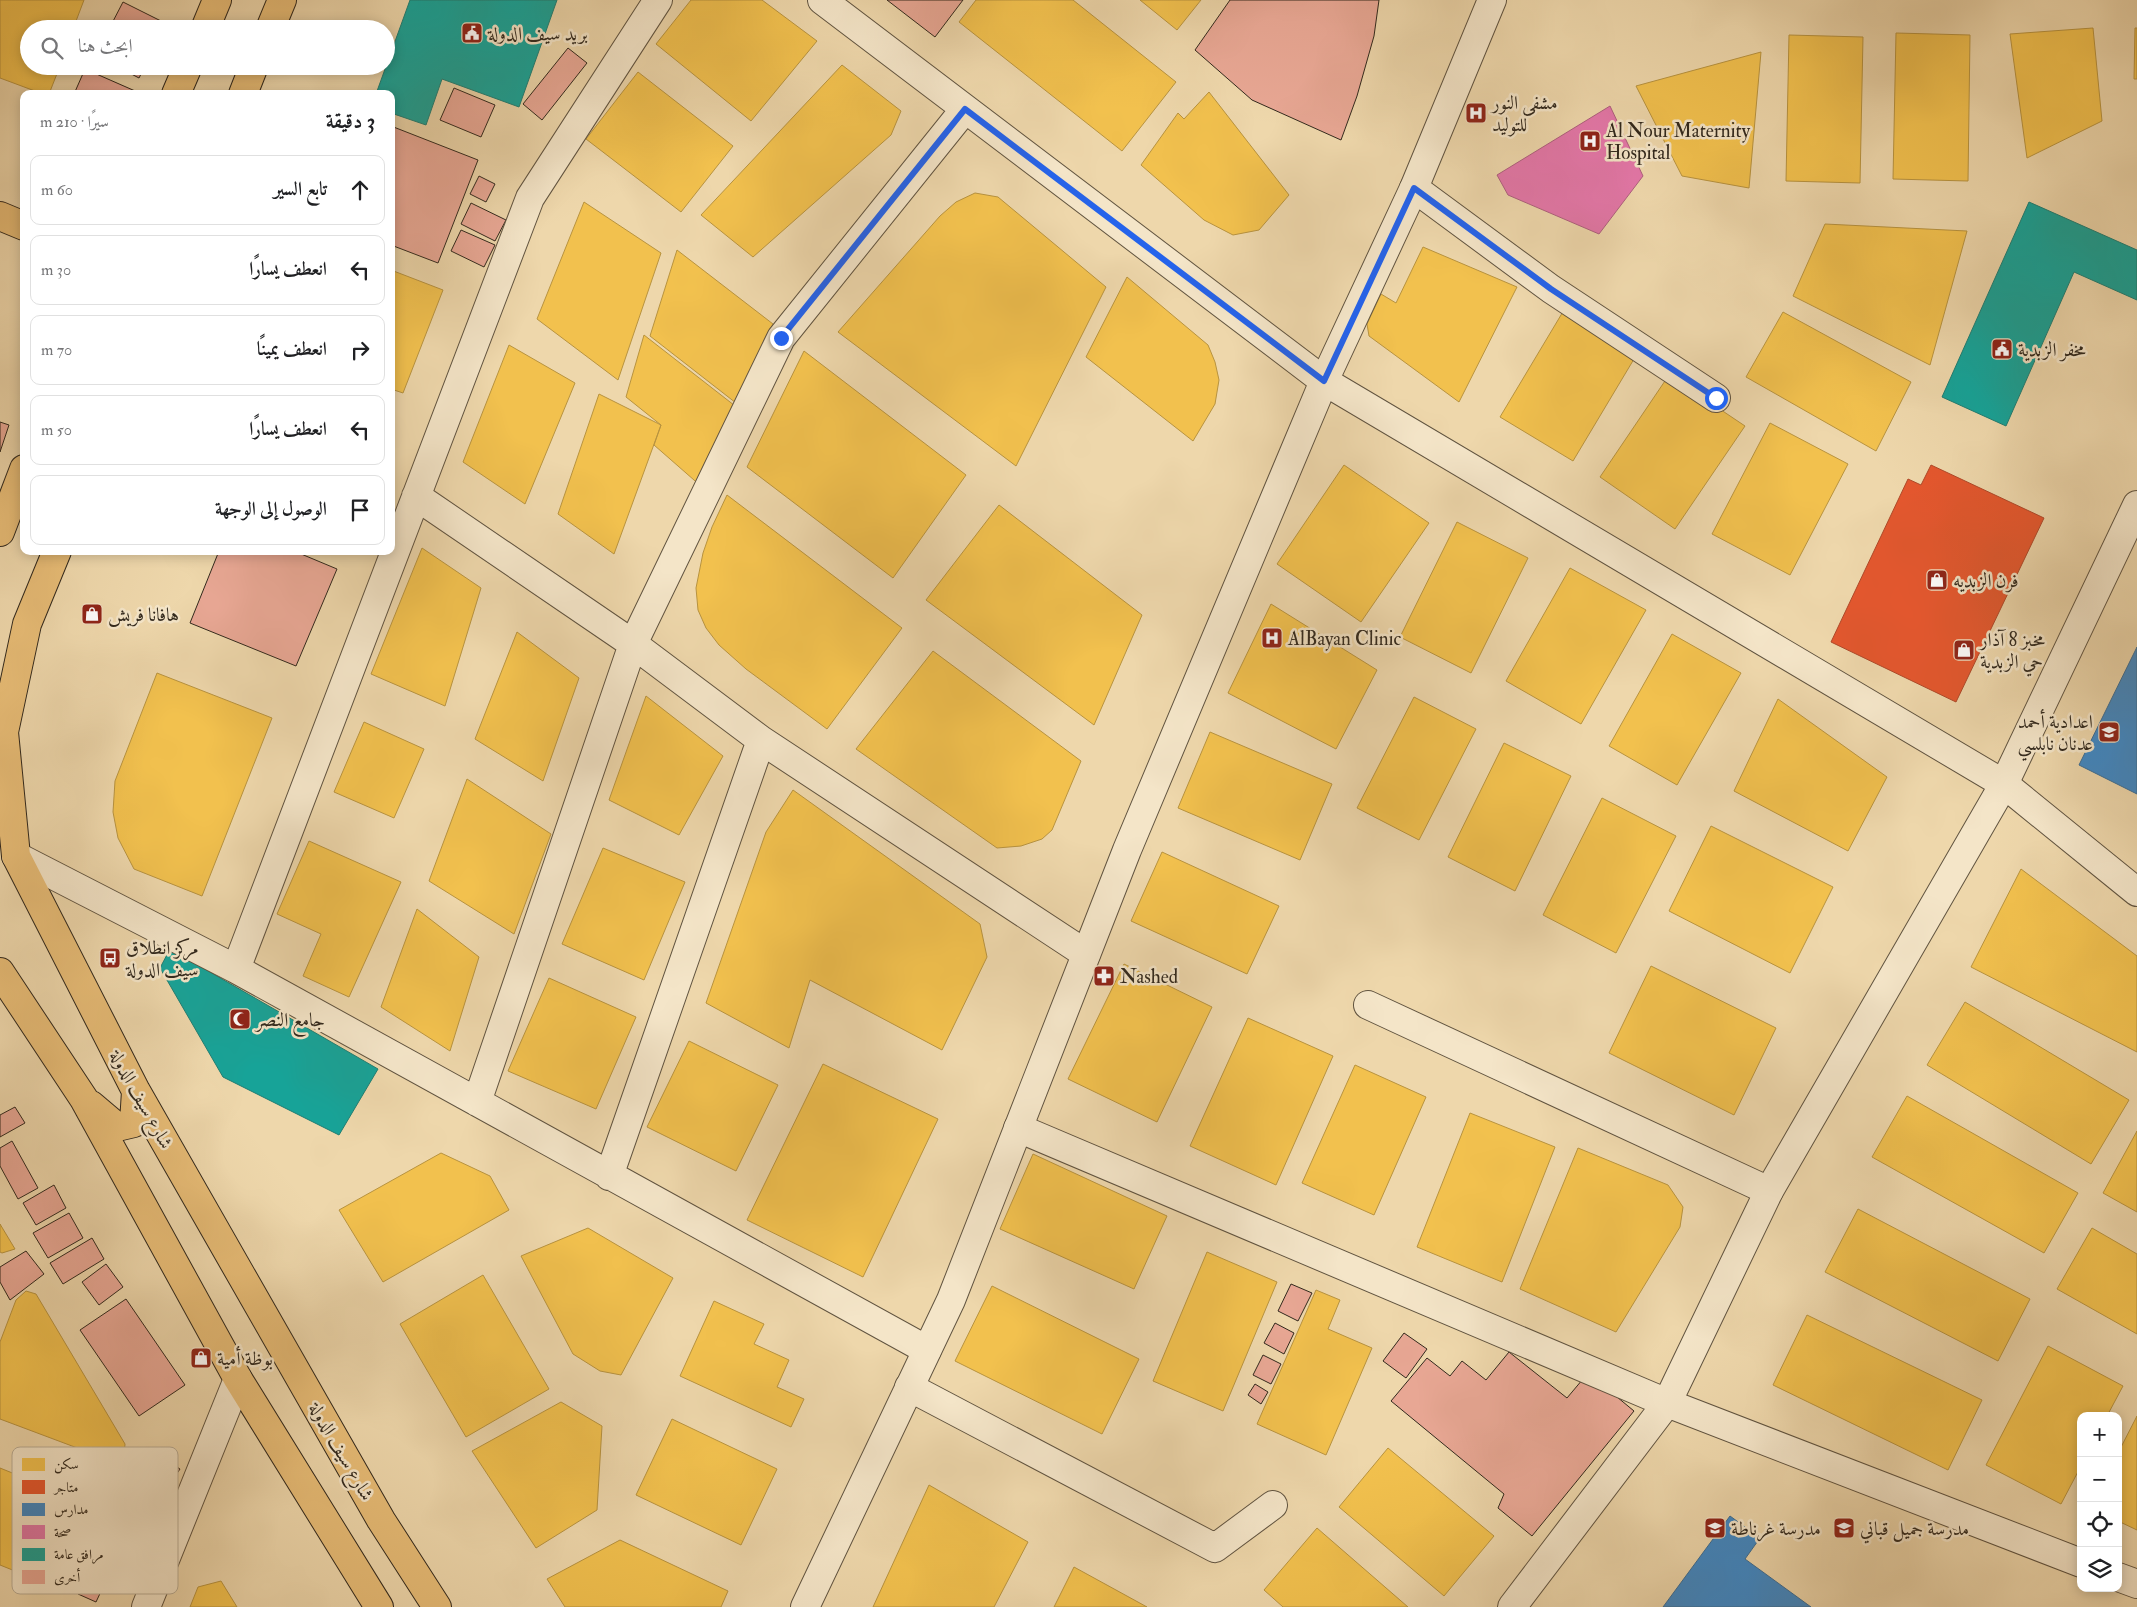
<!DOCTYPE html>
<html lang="ar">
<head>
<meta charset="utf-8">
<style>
  :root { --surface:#fff; --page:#f6f6f6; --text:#202124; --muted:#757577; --line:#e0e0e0 }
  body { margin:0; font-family:"IM FELL Double Pica",Amiri,serif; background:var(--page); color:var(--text); direction:rtl }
  .controls { position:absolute; right:15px; bottom:15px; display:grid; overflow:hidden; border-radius:10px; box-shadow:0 2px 12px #0003 }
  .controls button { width:45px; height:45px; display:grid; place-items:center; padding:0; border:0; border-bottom:1px solid var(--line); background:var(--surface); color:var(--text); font:25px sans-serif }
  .stop { position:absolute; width:15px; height:15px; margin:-11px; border:4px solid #2563eb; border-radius:50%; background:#fff }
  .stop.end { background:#2563eb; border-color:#fff; box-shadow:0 1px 5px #0008 }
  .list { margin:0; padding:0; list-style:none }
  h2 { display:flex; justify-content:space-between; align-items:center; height:65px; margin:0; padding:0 20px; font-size:21px }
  h2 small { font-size:16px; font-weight:400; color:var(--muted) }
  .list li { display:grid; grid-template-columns:32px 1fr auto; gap:15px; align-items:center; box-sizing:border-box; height:70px; margin:0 10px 10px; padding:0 10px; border:1px solid var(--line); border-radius:10px }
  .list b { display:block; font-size:19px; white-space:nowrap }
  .list em { font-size:16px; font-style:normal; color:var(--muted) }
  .icon { flex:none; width:28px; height:28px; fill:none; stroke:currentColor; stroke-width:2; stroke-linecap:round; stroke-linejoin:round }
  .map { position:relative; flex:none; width:2137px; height:1607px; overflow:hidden; direction:ltr }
  .search { position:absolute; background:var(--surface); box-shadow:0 2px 12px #0003; left:20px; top:20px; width:375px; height:55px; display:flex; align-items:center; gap:12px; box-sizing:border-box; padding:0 18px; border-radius:28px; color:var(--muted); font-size:19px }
  .panel { position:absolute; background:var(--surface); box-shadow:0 2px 12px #0003; left:20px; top:90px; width:375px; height:465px; border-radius:10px; direction:rtl }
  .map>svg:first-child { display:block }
  .homes { fill:#f2c14e; stroke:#b8933f }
  .shops { fill:#e4572e; stroke:#af4929 }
  .schools { fill:#3f88c5; stroke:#3b6c93 }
  .health { fill:#e377a8; stroke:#ae607e }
  .public { fill:#17a398; stroke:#1f7e73 }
  .building { fill:#e8a794; stroke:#32291d }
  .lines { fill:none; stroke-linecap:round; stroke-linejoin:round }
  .minor-casing { stroke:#615440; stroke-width:30 }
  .tertiary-casing { stroke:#615440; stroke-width:30 }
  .primary-casing { stroke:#32291d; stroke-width:30 }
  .minor { stroke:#f4e5c8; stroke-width:28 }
  .tertiary { stroke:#f4e5c8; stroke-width:28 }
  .primary { stroke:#e7bc76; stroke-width:28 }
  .route { stroke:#2563eb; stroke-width:6 }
  .labels { text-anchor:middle; stroke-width:5; stroke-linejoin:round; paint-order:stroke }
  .poi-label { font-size:19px; fill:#32291d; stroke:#f4e5c8; text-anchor:start }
  .street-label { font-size:19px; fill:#32291d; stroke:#f4e5c8 }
  .key { fill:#f4e5c8; stroke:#baad95; stroke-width:1 }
  .key-label { font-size:14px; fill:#32291d }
</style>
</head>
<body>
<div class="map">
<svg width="2137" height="1607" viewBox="0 0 2137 1607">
  <rect width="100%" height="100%" fill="#eed7ab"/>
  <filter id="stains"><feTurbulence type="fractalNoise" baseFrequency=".004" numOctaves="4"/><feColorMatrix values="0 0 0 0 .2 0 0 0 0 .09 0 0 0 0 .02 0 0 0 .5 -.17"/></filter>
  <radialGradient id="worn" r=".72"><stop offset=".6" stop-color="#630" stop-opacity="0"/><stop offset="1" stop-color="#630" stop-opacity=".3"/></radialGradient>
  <path class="homes" d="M0,0H84L73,29H29V66H60L49,94H43L0,78Z
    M691,0H762L817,41L751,121L656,44Z
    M976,0H1073L1176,82L1122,151L959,22Z
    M1140,0H1201L1177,30Z
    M2093,28L2102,121L2027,158L2010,34Z
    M2135,28H2137V79H2134Z
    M1896,33L1970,35L1968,181L1893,179Z
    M1789,35L1863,37L1860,183L1786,181Z
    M1761,52L1749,188L1682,176L1636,86Z
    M842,65L901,111L891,135L753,257L701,215Z
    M638,72L733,146L681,212L586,139Z
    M1209,92L1289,195L1259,230L1233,235L1204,220L1141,165L1178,113L1184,119Z
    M975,193L998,197L1106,287L1016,466L838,332L940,216L956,202Z
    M584,202L661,253L618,380L537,319Z
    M1825,224L1967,231L1930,365L1793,296Z
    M1423,247L1517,287L1459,402L1369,336L1367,324L1381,294L1396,303Z
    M677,250L773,324L736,403L650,336Z
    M391,270L443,290L403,393L391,389Z
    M1127,277L1208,345L1215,362L1219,380L1215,404L1193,441L1086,357Z
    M1564,310L1637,354L1573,461L1500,417Z
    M1783,312L1911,382L1876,451L1746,377Z
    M644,335L739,409L702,487L654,445L661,425L626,397Z
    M509,345L575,383L525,504L463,462Z
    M804,351L966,475L893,578L747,467Z
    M1669,375L1745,426L1675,529L1600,477Z
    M599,394L661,425L614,554L558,514Z
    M1770,423L1848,464L1790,575L1712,534Z
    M1344,465L1429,523L1361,622L1277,564Z
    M727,495L902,628L827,729L746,669L719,645L706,628L698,610L696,588L703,553L712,527Z
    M999,505L1142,615L1094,725L926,600Z
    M1457,522L1528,558L1471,673L1400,637Z
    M422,548L481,588L445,706L371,674Z
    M1570,568L1646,610L1581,724L1506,681Z
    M1271,604L1377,670L1336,749L1228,693Z
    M517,632L579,678L543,781L475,739Z
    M1672,634L1741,673L1677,785L1609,746Z
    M933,651L1081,761L1052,830L1042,839L1021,846L997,848L856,749Z
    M157,673L272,718L202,896L134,869L118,838L113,812L115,781Z
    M646,696L723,756L679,835L609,800Z
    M1414,697L1476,729L1419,840L1357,808Z
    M1778,699L1887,777L1848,851L1734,791Z
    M364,722L424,749L394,818L334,792Z
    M1210,732L1332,784L1300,860L1178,808Z
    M1504,743L1571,776L1515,891L1448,857Z
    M467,779L551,834L514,934L429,881Z
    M793,790L980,924L987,957L942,1050L810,980L789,1048L706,1003L766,832Z
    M1602,798L1676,836L1616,953L1543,915Z
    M1711,826L1833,887L1790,973L1669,911Z
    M309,841L401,882L349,997L303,976L321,934L277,914Z
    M603,848L685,882L644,980L562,944Z
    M1162,852L1279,906L1247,974L1131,921Z
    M2021,869L2137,956V1052L1971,967Z
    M417,909L479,957L450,1051L381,1007Z
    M1124,964L1212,1007L1157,1122L1068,1079Z
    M1651,966L1776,1028L1734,1115L1609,1053Z
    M549,978L636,1017L596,1109L508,1071Z
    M1965,1002L2129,1100L2091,1164L1927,1065Z
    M1248,1018L1333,1056L1276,1185L1190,1146Z
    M689,1041L778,1085L736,1171L647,1127Z
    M823,1064L938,1119L863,1277L747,1220Z
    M1355,1065L1426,1097L1374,1215L1302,1183Z
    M1907,1096L2078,1193L2044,1253L1872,1157Z
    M1470,1113L1555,1147L1502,1282L1417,1247Z
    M2137,1131V1212L2103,1193Z
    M1578,1148L1668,1185L1683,1207L1680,1227L1616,1332L1520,1289Z
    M441,1153L490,1176L509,1210L383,1282L339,1210Z
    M1033,1154L1167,1216L1134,1289L1000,1229Z
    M1858,1209L2030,1299L1998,1361L1825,1272Z
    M0,1224L15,1249L2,1253L0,1252Z
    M588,1228L673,1278L621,1375L600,1371L573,1354L521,1256Z
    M2092,1228L2137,1254V1334L2057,1289Z
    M1207,1252L1277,1282L1223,1411L1153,1381Z
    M483,1275L549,1389L466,1437L400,1324Z
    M992,1286L1139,1359L1102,1434L955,1361Z
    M1316,1290L1340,1300L1328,1329L1372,1348L1326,1455L1257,1424Z
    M26,1291L36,1294L125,1444L124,1456L104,1458L0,1419V1342L16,1300Z
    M714,1301L764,1324L754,1344L789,1360L777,1387L804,1399L791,1427L680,1376Z
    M1807,1315L1982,1400L1948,1470L1773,1385Z
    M2048,1346L2123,1386L2107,1416H2081V1466L2061,1504L1986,1465Z
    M561,1402L602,1426L597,1510L536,1548L472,1451Z
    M2137,1416V1530L2118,1521V1453Z
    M672,1419L777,1469L741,1545L636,1495Z
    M1388,1448L1494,1536L1444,1596L1339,1507Z
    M0,1468L104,1510L70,1593L0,1565Z
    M929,1485L1028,1542L994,1607H873Z
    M1317,1528L1408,1607H1283L1264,1590Z
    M620,1540L728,1591L721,1607H565L547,1579Z
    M1074,1567L1147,1607H1054Z
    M221,1581L237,1607H190L198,1587Z"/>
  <path class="shops" d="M1931,465L2044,518L1956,702L1831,642L1908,479L1921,485Z"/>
  <path class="schools" d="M2137,647V794L2079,765Z
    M1730,1516L1760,1538L1745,1559L1811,1607H1663Z"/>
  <path class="health" d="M1610,106L1643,176L1599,234L1508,195L1497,175Z"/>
  <path class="public" d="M410,0H557L519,107L442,79L426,125L391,113V94H376Z
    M2029,202L2137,250V300L2074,272L2006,426L1942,397Z
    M170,949L378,1069L339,1135L223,1077L160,968Z"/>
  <path class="building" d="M887,0H963L935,37Z
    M1230,0H1379L1374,36L1357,96L1341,140L1252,100L1195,50Z
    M123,2L167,24L164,29H109Z
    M568,48L587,63L542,120L523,104Z
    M116,66H145L139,78Z
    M85,69L142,94H74Z
    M454,88L495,105L481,137L440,120Z
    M391,126L478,160L438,263L391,245Z
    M479,176L495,184L486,202L470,194Z
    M471,203L506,220L495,241L461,224Z
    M461,230L495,245L484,267L451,251Z
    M0,422L9,425L0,452Z
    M219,551H294L337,569L296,666L190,623Z
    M15,1107L25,1123L0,1137V1115Z
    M12,1141L38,1188L18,1199L0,1166V1148Z
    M54,1185L66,1208L36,1225L23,1203Z
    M69,1213L83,1238L48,1258L33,1233Z
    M92,1238L104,1259L63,1284L50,1263Z
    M26,1251L44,1274L10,1300L0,1282V1267Z
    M106,1264L123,1287L99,1305L82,1282Z
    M1291,1284L1312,1293L1298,1321L1278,1311Z
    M126,1299L185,1385L139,1416L80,1330Z
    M1275,1323L1294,1333L1284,1354L1264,1343Z
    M1404,1333L1427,1349L1406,1378L1383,1361Z
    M1509,1352L1567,1398L1588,1373L1634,1411L1532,1536L1498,1508L1504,1494L1391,1401L1427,1358L1450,1376L1462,1361L1486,1380Z
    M1263,1355L1281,1364L1271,1384L1253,1375Z
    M1255,1384L1268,1392L1261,1404L1248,1395Z
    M163,1458L180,1469L165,1491L148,1479Z
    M118,1507L158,1526L133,1580L111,1570L96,1602L78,1594Z"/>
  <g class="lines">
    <g class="minor-casing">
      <path id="minor" d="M822,0L1324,381L2004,784L2137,892
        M1414,188L1551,289L1716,398
        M416,496L633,644L761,740L1086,954
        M16,856L236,969L927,1350
        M236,969L530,198L658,0
        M1368,1005L1769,1191
        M477,1102L633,644L781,338L965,109
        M1018,1128L1667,1403L2081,1563
        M609,1176L761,740
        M909,1387L1215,1548L1273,1505
        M2118,1577L2137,1584
        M146,1607L238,1379"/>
    </g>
    <g class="tertiary-casing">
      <path id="tertiary" d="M805,1607L951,1300L1127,850L1324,381L1414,188L1492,0
        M1512,1607L1667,1403L1769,1191L2004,784L2137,505"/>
    </g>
    <g class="primary-casing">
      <path id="primary" d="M205,29L217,0
        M270,29L282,0
        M176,94L188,66
        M243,94L254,66
        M0,216L24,226
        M0,532L24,469
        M57,551L27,624L4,732L16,856L136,1091L381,1520L437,1607
        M0,972L84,1099L238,1379L379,1607
        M91,1105L117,1127L134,1123L136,1091"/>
    </g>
    <use href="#minor" class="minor"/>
    <use href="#tertiary" class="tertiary"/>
    <use href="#primary" class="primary"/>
  </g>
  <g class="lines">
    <path class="route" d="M781,338L965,109L1324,381L1414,188L1551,289L1716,398"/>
  </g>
  <defs>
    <g id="civic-square" transform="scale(1.125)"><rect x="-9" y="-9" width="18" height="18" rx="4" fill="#8f2418" stroke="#f4e5c8"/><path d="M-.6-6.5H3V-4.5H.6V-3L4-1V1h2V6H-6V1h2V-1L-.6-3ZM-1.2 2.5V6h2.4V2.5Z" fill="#fff"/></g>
    <g id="hospital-square" transform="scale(1.125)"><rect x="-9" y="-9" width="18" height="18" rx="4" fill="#8f2418" stroke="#f4e5c8"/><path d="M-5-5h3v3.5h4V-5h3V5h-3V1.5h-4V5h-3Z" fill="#fff"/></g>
    <g id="shop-square" transform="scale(1.125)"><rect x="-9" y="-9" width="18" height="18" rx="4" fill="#8f2418" stroke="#f4e5c8"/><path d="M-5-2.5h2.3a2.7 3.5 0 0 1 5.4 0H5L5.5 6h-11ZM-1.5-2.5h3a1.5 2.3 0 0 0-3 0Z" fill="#fff"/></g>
    <g id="school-square" transform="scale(1.125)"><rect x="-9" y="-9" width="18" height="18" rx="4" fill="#8f2418" stroke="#f4e5c8"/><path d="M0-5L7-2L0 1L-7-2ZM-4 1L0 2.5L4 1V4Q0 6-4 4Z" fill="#fff"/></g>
    <g id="bus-square" transform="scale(1.125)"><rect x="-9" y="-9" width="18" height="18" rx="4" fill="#8f2418" stroke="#f4e5c8"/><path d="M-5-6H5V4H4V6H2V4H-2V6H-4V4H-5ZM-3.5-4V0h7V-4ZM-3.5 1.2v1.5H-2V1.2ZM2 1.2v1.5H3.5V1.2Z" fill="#fff"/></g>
    <g id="pharmacy-square" transform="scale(1.125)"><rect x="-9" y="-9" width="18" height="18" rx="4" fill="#8f2418" stroke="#f4e5c8"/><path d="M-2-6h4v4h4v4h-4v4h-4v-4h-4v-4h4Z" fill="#fff"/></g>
    <g id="mosque-square" transform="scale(1.125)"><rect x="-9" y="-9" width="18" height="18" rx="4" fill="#8f2418" stroke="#f4e5c8"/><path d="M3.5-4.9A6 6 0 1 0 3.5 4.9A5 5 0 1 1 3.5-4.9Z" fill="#fff"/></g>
  </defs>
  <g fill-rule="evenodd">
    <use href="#civic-square" x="472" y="33"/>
    <use href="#hospital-square" x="1476" y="113"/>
    <use href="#hospital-square" x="1590" y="141"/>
    <use href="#civic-square" x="2002" y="349"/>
    <use href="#shop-square" x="1937" y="580"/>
    <use href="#shop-square" x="92" y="614"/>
    <use href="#hospital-square" x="1272" y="638"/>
    <use href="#shop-square" x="1964" y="650"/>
    <use href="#school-square" x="2109" y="732"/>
    <use href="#bus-square" x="110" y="958"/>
    <use href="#pharmacy-square" x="1104" y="976"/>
    <use href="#mosque-square" x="240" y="1019"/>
    <use href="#shop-square" x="201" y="1358"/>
    <use href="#school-square" x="1715" y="1528"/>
    <use href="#school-square" x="1844" y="1528"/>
  </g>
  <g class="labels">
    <g class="poi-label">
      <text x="488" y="40">بريد سيف الدولة</text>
      <text x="1492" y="109">مشفى النور<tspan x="1492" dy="22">للتوليد</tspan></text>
      <text x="1606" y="137">Al Nour Maternity<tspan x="1606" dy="22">Hospital</tspan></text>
      <text x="2018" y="356">مخفر الزبدية</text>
      <text x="1953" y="587">فرن الزبديه</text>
      <text x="108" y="621">هافانا فريش</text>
      <text x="1288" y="645">AlBayan Clinic</text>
      <text x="1980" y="646">مخبز 8 آذار<tspan x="1980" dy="22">حي الزبدية</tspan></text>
      <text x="2093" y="728" text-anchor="end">اعدادية أحمد<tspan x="2093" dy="22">عدنان نابلسي</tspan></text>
      <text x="126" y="954">مركز انطلاق<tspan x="126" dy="22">سيف الدولة</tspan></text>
      <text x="1120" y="983">Nashed</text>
      <text x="256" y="1026">جامع النصر</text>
      <text x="217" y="1365">بوظة أمية</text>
      <text x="1731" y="1535">مدرسة غرناطة</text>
      <text x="1860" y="1535">مدرسة جميل قباني</text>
    </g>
    <g class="street-label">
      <text transform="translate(142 1099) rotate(61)" y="7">شارع سيف الدولة</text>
      <text transform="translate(342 1451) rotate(60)" y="7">شارع سيف الدولة</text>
    </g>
  </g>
  <rect x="12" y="1447" width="166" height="147" rx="8" class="key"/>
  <rect x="22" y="1458" width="23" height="13" fill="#f2c14e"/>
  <rect x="22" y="1480" width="23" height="14" fill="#e4572e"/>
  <rect x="22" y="1503" width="23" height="13" fill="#3f88c5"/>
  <rect x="22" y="1525" width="23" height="14" fill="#e377a8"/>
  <rect x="22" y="1548" width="23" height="13" fill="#17a398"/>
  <rect x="22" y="1570" width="23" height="14" fill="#e8a794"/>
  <g class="key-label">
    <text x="54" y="1469">سكن</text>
    <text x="54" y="1492">متاجر</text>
    <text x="54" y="1514">مدارس</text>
    <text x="54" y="1537">صحة</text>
    <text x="54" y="1559">مرافق عامة</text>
    <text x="54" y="1582">أخرى</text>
  </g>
  <rect width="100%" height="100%" filter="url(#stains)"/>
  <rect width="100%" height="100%" fill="url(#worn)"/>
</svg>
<div class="controls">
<button>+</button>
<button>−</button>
<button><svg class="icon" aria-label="locate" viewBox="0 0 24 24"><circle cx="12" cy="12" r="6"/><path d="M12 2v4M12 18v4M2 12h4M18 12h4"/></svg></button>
<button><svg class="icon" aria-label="layers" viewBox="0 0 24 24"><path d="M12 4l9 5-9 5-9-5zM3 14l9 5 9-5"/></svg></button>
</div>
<div class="stop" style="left:1716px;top:398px"></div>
<div class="stop end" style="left:781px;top:338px"></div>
<div class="search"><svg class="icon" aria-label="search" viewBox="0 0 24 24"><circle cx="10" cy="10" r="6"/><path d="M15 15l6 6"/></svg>ابحث هنا</div>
<section class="panel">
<h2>3 دقيقة<small>سيرًا · 210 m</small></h2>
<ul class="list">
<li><svg class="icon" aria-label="ahead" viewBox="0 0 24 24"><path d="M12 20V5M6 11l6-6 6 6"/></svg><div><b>تابع السير</b></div><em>60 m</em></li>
<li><svg class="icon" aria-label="left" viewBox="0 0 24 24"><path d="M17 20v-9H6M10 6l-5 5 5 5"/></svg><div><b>انعطف يسارًا</b></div><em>30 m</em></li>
<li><svg class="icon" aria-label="right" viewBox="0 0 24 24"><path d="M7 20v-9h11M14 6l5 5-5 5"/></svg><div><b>انعطف يمينًا</b></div><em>70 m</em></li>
<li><svg class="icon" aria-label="left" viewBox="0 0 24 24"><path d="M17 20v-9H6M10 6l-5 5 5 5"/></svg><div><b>انعطف يسارًا</b></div><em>50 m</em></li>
<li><svg class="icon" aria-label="arrive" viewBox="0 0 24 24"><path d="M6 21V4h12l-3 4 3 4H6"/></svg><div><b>الوصول إلى الوجهة</b></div></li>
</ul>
</section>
</div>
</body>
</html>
